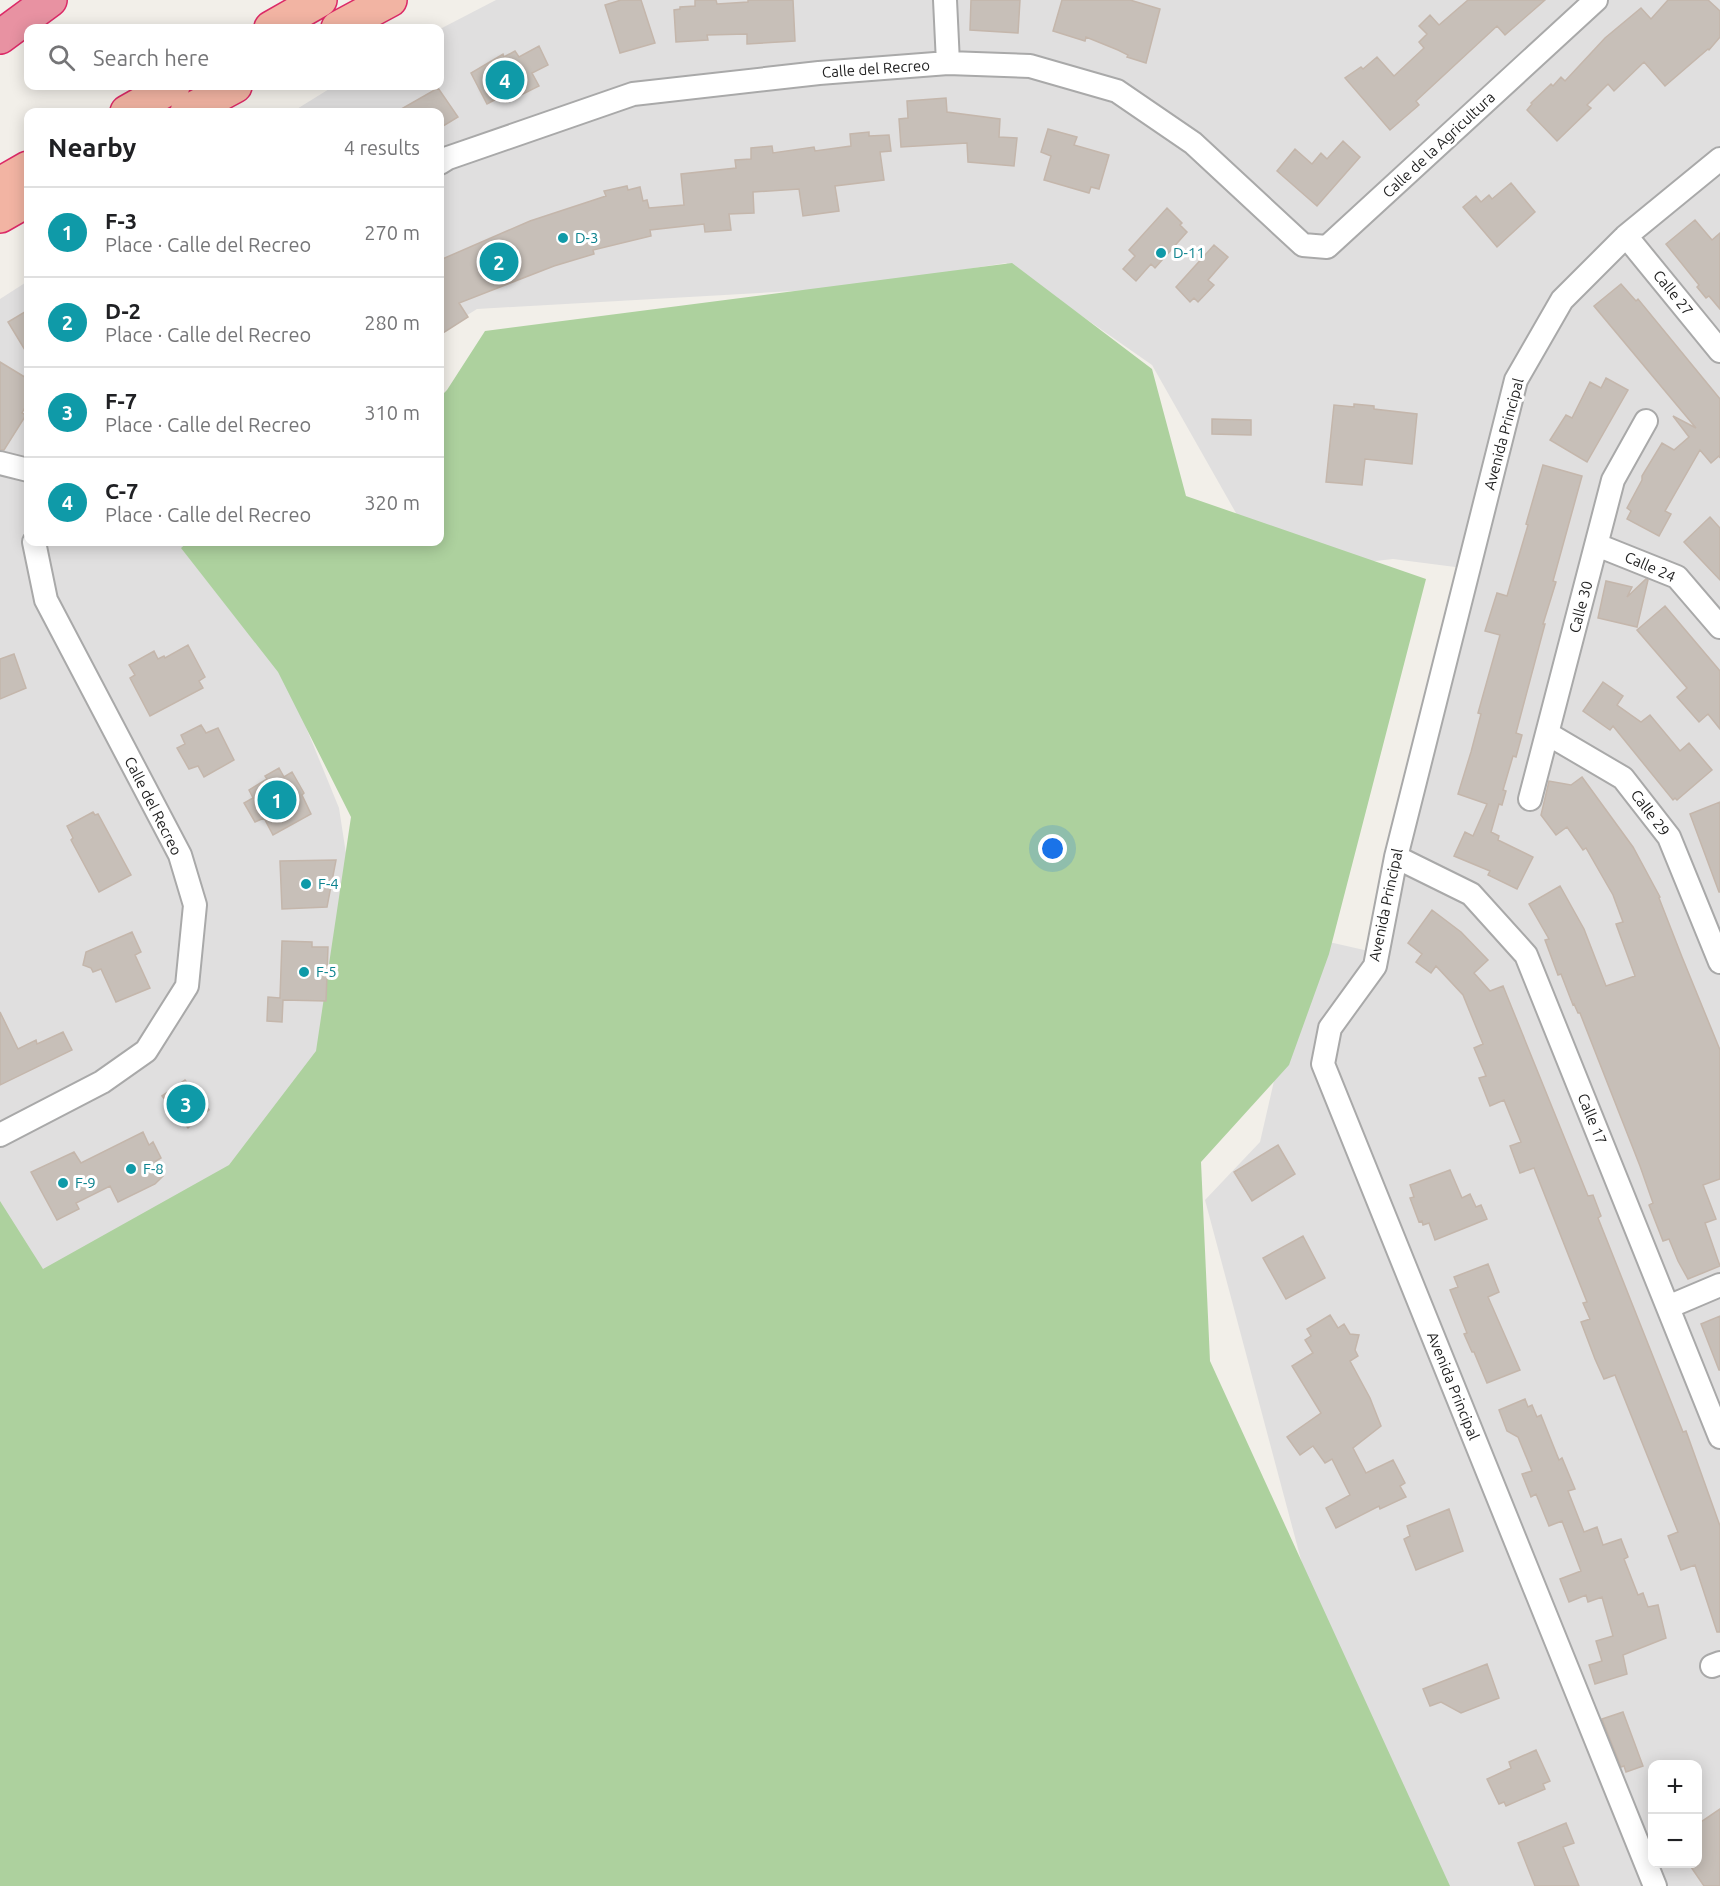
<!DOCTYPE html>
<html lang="en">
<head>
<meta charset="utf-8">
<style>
  :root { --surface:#fff; --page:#f2f2f2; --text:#202124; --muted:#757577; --line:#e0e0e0; --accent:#d93025 }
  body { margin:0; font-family:Ubuntu,sans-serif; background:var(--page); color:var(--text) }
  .controls { position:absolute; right:18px; bottom:18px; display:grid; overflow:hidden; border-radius:12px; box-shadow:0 3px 15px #0003 }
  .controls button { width:54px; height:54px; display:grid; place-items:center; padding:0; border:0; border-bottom:2px solid var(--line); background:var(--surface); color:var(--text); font:30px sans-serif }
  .you { position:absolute; left:1053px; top:849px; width:21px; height:21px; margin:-15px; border:4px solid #fff; border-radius:50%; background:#1a73e8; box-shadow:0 0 0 9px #1a73e833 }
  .badge { display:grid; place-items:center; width:39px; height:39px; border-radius:50%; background:var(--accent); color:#fff; font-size:20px; font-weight:700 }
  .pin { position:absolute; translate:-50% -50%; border:3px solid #fff; box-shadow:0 2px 6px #0006 }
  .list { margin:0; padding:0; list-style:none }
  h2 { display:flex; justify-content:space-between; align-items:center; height:78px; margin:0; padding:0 24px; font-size:26px }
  h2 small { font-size:20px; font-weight:400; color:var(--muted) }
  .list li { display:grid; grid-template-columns:39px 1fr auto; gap:18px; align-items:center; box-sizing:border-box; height:90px; padding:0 24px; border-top:2px solid var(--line) }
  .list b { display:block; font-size:22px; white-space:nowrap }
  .list p { margin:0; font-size:20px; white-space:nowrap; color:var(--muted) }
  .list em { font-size:20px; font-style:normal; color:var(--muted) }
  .icon { flex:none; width:33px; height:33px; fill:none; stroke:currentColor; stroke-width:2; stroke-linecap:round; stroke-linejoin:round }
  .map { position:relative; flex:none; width:1720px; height:1886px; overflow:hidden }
  .search { position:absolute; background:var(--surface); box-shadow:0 3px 15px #0003; left:24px; top:24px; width:420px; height:66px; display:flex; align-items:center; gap:15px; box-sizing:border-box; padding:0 21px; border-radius:12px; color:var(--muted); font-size:22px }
  .panel { position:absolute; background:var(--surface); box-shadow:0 3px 15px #0003; left:24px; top:108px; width:420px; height:438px; border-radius:12px }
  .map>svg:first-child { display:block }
  .residential { fill:#e0dfdf; fill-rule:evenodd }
  .forest { fill:#add19e }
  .building { fill:#c7bfb8; stroke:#c4b6ab; stroke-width:1.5 }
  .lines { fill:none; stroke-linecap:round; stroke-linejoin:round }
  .minor-casing { stroke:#a9a9a9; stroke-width:26 }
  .trunk-casing { stroke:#dc2a67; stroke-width:36 }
  .motorway-casing { stroke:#dc2a67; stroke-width:36 }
  .minor { stroke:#fff; stroke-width:22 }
  .trunk { stroke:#f2b4a3; stroke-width:33 }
  .motorway { stroke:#e892a2; stroke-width:33 }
  .culture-dot { fill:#0f9aa8; stroke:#fff; stroke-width:2 }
  .labels { text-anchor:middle; stroke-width:6; stroke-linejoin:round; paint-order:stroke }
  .street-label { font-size:15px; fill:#222; stroke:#fff }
  .culture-label { font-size:15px; fill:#0d838f; stroke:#fff; text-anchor:start }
</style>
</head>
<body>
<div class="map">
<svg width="1720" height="1886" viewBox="0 0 1720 1886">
  <rect width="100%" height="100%" fill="#f2efe9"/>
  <path class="residential" d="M496,0H1720V1886H1388L1205,1200L1260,1142L1307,937L1373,952L1463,568L1393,559L1270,573L1152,365L1006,263L846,288L477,309L440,332V112H292L334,86H440V29ZM1652,1764H1698V1864H1652Z
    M28,281V542H411L281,666L339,808L358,932L288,1141L0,1321V299Z"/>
  <path class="forest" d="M1012,263L1152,369L1186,496L1426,579L1329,954L1289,1065L1201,1162L1210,1361L1450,1886H0V1201L43,1269L229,1165L316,1051L351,817L278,672L181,548L188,542H440V397L447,390L485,331Z"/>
  <path class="building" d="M621,0H641L655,43L620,53L605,5Z
    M695,0H716L717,4L748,2V0H793L795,41L747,44V34L707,35L708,40L676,42L674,10L680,9V7L695,6Z
    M971,0H1020L1018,33L970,30Z
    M1062,0H1130L1160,9L1146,63L1127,57L1128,55L1118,50L1086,37L1085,41L1053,31Z
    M1468,0H1545L1505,35L1497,26L1416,101L1419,105L1390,130L1345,78L1361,67L1363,69L1377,57L1394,76L1424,48L1419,42L1427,34L1419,26L1430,15L1439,25Z
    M1668,0H1708L1720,11V37L1709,50L1708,49L1665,86L1644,62L1614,91L1608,84L1587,105L1591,108L1557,141L1527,110L1532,104L1531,103L1551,84L1553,86L1561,77L1565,81L1605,38L1641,8L1651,19Z
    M539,46L548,65L532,73L539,86L507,102L504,95L487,104L471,73L503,54L504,57L515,51L519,57Z
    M438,88L458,117L440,128V112H396Z
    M946,98L947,112L1000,119L999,137L1017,138L1014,166L968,162L967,143L901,147L899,119L908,118L907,101Z
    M1048,129L1077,137L1074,145L1109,155L1099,189L1091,187L1089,193L1044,180L1051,156L1041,152Z
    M869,132V136L889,135L891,151L880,152L884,180L835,186L839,211L803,216L799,189L753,192L754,213L729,214L731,230L705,232L704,224L650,230L651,236L593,250L594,254L554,266L459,303L468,317L440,335V260L530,221L606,196L604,191L627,186L628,190L640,187L643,201L647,200L649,208L684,205L681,174L736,168L735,160L751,159V148L772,146L773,153L814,147L815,151L851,146L850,134Z
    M1343,141L1360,157L1317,206L1277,171L1295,149L1312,164L1321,153L1327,159Z
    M1511,183L1535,212L1497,247L1463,207L1476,196L1481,202L1489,195L1492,199Z
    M1167,208L1182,223L1180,225L1187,232L1155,268L1151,264L1136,281L1123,269L1135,256L1129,250Z
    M1695,220L1712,240L1720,233V309L1709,296L1706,298L1697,287L1699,285L1666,244Z
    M1214,245L1228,257L1208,280L1214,285L1198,302L1194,298L1190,302L1176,287Z
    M1621,284L1636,301L1638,299L1720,399V458L1719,456L1711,463L1700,450L1665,511L1671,514L1659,536L1627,519L1631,511L1627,508L1642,480V476L1662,443L1674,450L1689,437L1673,416L1696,428L1594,306Z
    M28,310V355L8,322Z
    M0,362L28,379V402L22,413L26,415L4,450H0Z
    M1606,378L1628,390L1587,462L1550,440L1566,415L1572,418L1590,382L1601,388Z
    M1354,404L1374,406V409L1417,414L1412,464L1365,459L1362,485L1326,482L1334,405L1354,407Z
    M1212,419L1251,420V435L1212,434Z
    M1543,465L1582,476L1553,581L1556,582L1543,624H1545L1516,733L1522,735L1516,757L1513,756L1503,790L1506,791L1502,805L1499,804L1491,832L1499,836L1498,840L1533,857L1517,889L1488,875L1490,871L1454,856L1465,832L1473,836L1487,804L1458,794L1471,752L1481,714L1478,713L1500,635L1485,631L1497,593L1507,596L1528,525L1526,524Z
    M1710,517L1720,528V580L1684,542Z
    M1646,579L1648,580L1637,627L1598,618L1606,581L1632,587L1627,597Z
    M1665,606L1720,671V729L1708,714L1699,722L1677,697L1687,688L1637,630Z
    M188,645L205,677L199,681L203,688L150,716L130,678L135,675L129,665L154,651L158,659L164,656L165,658Z
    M14,654L26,688L0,699V659Z
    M1603,682L1623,696L1617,705L1641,722L1650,715L1680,751L1689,743L1712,770L1677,800L1675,798L1673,800L1613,726L1610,730L1583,711Z
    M201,725L206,733L218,728L234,760L204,777L198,766L189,769L177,748L185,744L181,735Z
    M279,768L284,777L292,772L304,793L302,795L311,814L273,835L264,818L255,822L244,803L253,798L249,790L267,779L265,776Z
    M1582,777L1633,847L1660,897L1659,898L1682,957L1720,1050V1179L1703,1185L1716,1219L1705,1223L1720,1266L1688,1279L1678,1261L1669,1239L1663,1241L1649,1205L1653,1203L1640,1166L1580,1013H1578L1574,1004L1573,1005L1561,974L1558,975L1545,940L1549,939L1529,904L1560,886L1584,929L1606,986L1635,976L1616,924L1623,922L1613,895L1586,848L1583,850L1567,827L1556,835L1541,815L1549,781L1571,785Z
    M1720,802V892H1719L1690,814Z
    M93,812L95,815L98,814L131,875L99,892L71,840L73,838L67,826Z
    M336,860L327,907L282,909L280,861Z
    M1432,910L1461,932L1488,960L1474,973L1490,991L1503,986L1588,1196L1593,1195L1601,1216L1598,1218L1683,1432L1686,1431L1720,1526V1632H1717L1695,1565L1681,1570L1668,1536L1678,1532L1615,1375L1604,1379L1595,1359L1581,1322L1590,1319L1583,1303L1587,1302L1534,1168L1520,1173L1510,1146L1521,1142L1504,1100L1490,1106L1479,1078L1486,1076L1474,1048L1483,1044L1463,995L1436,966L1431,973L1416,962L1422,954L1408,943Z
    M132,932L141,952L135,955L150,988L116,1002L101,969L93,972L91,968L83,965L86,952Z
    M282,941L312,942V947H328L326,1001L283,1000L282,1022L267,1021L268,997L280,998Z
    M0,1012L18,1049L36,1040L37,1044L63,1032L72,1050L0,1085Z
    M185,1080L209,1110L188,1128L162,1096Z
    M143,1132L149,1145L153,1142L161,1158L156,1161L163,1176L155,1184L118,1202L110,1186L76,1203L79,1209L57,1220L31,1172L74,1152L81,1163Z
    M1278,1145L1295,1174L1252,1201L1234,1172Z
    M1450,1170L1462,1198L1470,1194L1476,1207L1481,1205L1487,1219L1435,1240L1429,1223L1423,1225L1422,1221L1419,1222L1410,1198L1414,1197L1410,1185Z
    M1303,1236L1325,1278L1286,1299L1263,1258Z
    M1488,1264L1499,1292L1488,1297L1520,1370L1487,1383L1474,1352H1472L1464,1334L1467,1333L1450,1290L1458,1287L1454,1277Z
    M1330,1315L1338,1328L1344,1324L1350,1334L1359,1335L1355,1350L1358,1356L1350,1361L1370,1398L1381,1426L1353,1448L1366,1473L1393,1460L1405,1483L1400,1486L1406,1497L1380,1509L1379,1506L1336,1528L1326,1508L1350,1495L1332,1459L1325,1463L1313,1446L1300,1455L1287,1437L1321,1413L1292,1366L1313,1353L1305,1340L1311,1336L1307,1329Z
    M1720,1316V1370H1719L1701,1324Z
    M1525,1399L1528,1407L1532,1405L1537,1417L1541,1415L1559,1460L1562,1458L1575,1489L1568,1491L1584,1532L1597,1527L1603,1545L1621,1539L1628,1557L1624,1559L1638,1595L1643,1593L1648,1607L1658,1605L1666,1638L1623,1655L1627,1674L1595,1684L1589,1665L1602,1661L1596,1641L1613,1636L1602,1597L1588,1602L1586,1595L1569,1602L1560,1579L1581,1571L1562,1521L1549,1526L1536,1494L1531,1497L1522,1474L1532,1471L1518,1437L1507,1431L1499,1410Z
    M1449,1509L1463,1551L1416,1570L1404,1539L1410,1536L1407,1526Z
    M1487,1664L1499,1698L1461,1713L1441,1702L1430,1706L1423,1689Z
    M1623,1712L1643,1766L1626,1772L1624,1766L1621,1767L1602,1719Z
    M1536,1750L1550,1781L1543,1784L1545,1789L1506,1806L1504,1802L1499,1804L1487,1779L1511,1768L1509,1762Z
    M1720,1809V1886H1704L1689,1864L1698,1863V1824Z
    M1566,1823L1574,1843L1563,1847L1579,1886H1535L1518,1843Z"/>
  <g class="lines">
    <g class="minor-casing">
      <path id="minor" d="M945,0L948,63
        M440,163L448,158L633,94L819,73L948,63L1030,66L1117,91L1193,143L1303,245L1327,247L1596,0
        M1626,236L1720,351
        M0,463L28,470
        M1597,545L1677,577L1720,627
        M1548,734L1623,778L1669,837L1720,962
        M1530,799L1613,480L1646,421
        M1396,857L1471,894L1526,955L1720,1437
        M0,1135L102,1082L146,1051L187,986L195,905L180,855L46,600L34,542
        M1668,1307L1720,1285
        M1712,1666L1720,1663
        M1655,1886L1323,1064L1330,1028L1375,966L1396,857L1516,380L1562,300L1626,236L1720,159"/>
    </g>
    <g class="trunk-casing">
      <path id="trunk" d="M271,28L320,0
        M338,28L390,0
        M127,112L173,86
        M187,112L235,86
        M0,184L28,168
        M0,216L28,200"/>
    </g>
    <g class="motorway-casing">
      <path id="motorway" d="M0,37L50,0"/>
    </g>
    <use href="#minor" class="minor"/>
    <use href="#trunk" class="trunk"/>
    <use href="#motorway" class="motorway"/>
  </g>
  <g class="culture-dot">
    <circle cx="563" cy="238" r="6"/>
    <circle cx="1161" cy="253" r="6"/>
    <circle cx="306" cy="884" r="6"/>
    <circle cx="304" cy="972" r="6"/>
    <circle cx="131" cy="1169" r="6"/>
    <circle cx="63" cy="1183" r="6"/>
  </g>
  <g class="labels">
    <g class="street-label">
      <text transform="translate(876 69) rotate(-4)" y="5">Calle del Recreo</text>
      <text transform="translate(1439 145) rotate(-43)" y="5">Calle de la Agricultura</text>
      <text transform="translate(1673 293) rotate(51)" y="5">Calle 27</text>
      <text transform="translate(1504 434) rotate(-75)" y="5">Avenida Principal</text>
      <text transform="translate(1650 567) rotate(24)" y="5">Calle 24</text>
      <text transform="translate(1581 607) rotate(-75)" y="5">Calle 30</text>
      <text transform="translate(153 806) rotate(63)" y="5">Calle del Recreo</text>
      <text transform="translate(1650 813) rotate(53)" y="5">Calle 29</text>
      <text transform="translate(1386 905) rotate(-78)" y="5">Avenida Principal</text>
      <text transform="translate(1592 1119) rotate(68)" y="5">Calle 17</text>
      <text transform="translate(1453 1386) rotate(68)" y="5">Avenida Principal</text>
    </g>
    <g class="culture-label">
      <text x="575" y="243">D-3</text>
      <text x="1173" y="258">D-11</text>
      <text x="318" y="889">F-4</text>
      <text x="316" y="977">F-5</text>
      <text x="143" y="1174">F-8</text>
      <text x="75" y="1188">F-9</text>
    </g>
  </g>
</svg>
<div class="controls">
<button>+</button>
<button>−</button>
</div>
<div class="you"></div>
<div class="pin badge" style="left:277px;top:800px;background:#0f9aa8">1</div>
<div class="pin badge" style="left:499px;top:262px;background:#0f9aa8">2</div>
<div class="pin badge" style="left:186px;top:1104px;background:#0f9aa8">3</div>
<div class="pin badge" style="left:505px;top:80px;background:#0f9aa8">4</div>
<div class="search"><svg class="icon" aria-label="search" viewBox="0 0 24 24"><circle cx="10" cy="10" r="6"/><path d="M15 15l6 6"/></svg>Search here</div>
<section class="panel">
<h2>Nearby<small>4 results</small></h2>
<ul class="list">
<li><span class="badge" style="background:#0f9aa8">1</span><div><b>F-3</b><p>Place · Calle del Recreo</p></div><em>270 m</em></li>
<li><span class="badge" style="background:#0f9aa8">2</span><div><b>D-2</b><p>Place · Calle del Recreo</p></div><em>280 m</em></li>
<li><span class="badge" style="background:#0f9aa8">3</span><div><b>F-7</b><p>Place · Calle del Recreo</p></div><em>310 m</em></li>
<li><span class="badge" style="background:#0f9aa8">4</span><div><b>C-7</b><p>Place · Calle del Recreo</p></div><em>320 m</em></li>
</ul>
</section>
</div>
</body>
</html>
